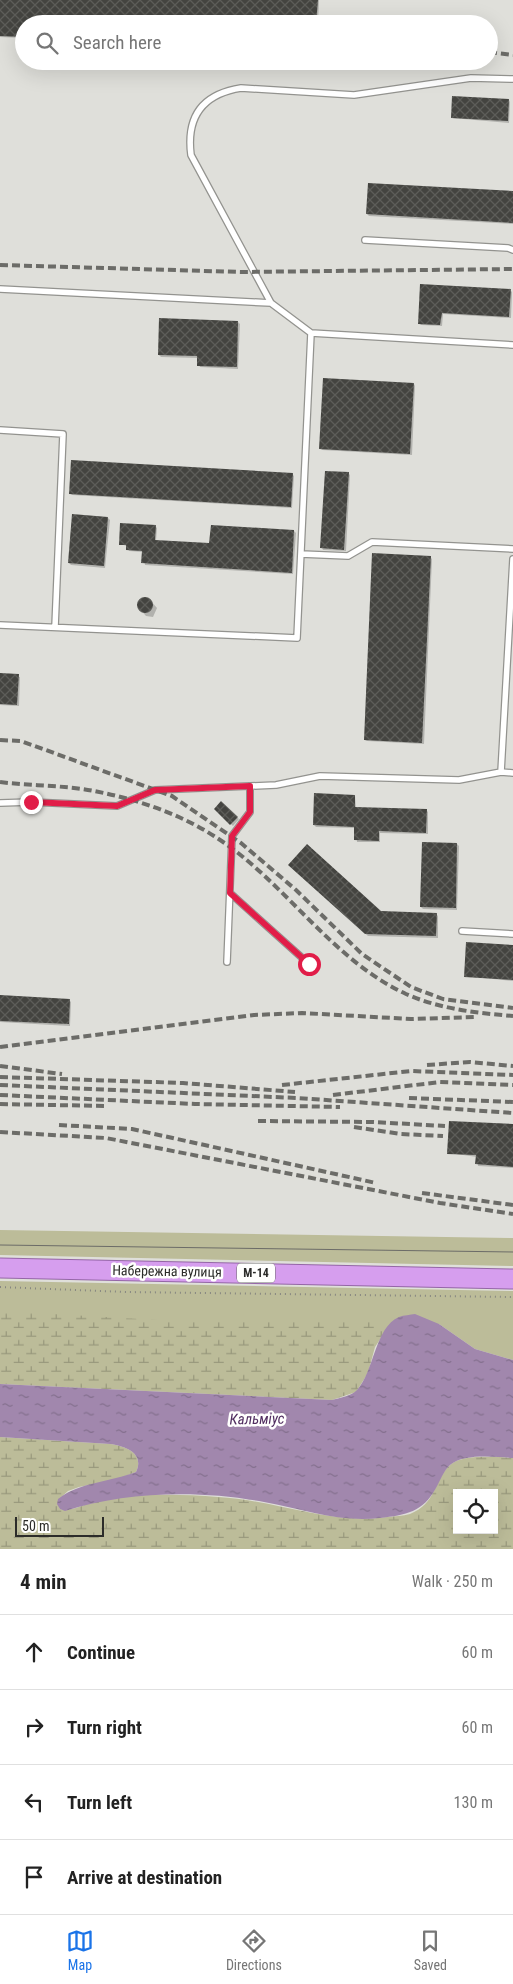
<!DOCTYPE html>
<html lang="en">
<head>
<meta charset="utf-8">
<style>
  :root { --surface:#fff; --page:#f2f2f2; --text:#222; --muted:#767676; --line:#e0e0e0; --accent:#1a73e8 }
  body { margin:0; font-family:"Roboto Condensed",sans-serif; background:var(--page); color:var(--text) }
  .controls { position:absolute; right:15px; bottom:15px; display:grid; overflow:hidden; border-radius:0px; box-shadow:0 5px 20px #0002 }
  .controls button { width:45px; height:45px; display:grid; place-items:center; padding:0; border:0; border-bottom:1px solid var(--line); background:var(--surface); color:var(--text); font:25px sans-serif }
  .scale { position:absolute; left:15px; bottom:12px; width:89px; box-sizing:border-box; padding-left:5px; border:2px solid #2c2c2a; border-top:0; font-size:14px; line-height:18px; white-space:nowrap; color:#2c2c2a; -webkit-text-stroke:4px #fffffe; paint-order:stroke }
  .stop { position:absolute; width:15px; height:15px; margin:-11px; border:4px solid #e11d48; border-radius:50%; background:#fff }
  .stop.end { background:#e11d48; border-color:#fff; box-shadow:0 1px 5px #0008 }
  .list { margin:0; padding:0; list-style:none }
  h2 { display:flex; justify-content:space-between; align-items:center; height:65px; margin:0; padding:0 20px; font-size:21px }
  h2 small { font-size:16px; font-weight:400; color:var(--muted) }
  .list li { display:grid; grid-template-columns:32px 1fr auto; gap:15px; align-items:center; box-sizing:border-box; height:75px; padding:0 20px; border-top:1px solid var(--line) }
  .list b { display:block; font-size:19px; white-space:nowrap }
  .list em { font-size:16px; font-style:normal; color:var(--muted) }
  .icon { flex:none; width:28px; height:28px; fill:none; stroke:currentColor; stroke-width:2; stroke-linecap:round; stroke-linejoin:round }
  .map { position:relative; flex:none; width:513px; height:1549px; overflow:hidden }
  .search { position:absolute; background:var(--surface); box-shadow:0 5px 20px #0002; left:15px; right:15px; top:15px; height:55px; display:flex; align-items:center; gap:12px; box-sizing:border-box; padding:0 18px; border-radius:28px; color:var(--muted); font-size:19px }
  .sheet { height:365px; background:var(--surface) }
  nav { display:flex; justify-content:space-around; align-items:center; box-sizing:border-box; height:70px; border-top:1px solid var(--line); background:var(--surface); font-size:14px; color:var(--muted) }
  nav a { display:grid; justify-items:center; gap:2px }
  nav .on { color:var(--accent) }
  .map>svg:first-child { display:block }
  .green { fill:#bcbc99 }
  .wetland { fill:url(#wetland-marsh); fill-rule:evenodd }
  .water { fill:url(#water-ripples) }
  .shadow { fill:#0003 }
  .building { fill:url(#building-cross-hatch) }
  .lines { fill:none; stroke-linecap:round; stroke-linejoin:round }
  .service-casing { stroke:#93938f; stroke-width:8 }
  .trunk-casing { stroke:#9466a6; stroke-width:21 }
  .path { stroke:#858581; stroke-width:2; stroke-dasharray:1 4; stroke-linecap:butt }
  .service { stroke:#fff; stroke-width:5.5 }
  .trunk { stroke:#d69eee; stroke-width:19 }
  .tram { stroke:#6c6c68; stroke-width:1 }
  .rail { stroke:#6c6c68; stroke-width:4; stroke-dasharray:8 4; stroke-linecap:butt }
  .route { stroke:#e11d48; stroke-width:6 }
  .labels { text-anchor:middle; stroke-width:5; stroke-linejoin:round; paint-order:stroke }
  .shield { fill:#fffffe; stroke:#6b6b6a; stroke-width:1 }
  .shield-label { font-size:12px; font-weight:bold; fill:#2c2c2a }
  .street-label { font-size:14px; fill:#2c2c2a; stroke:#fffffe }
  .water-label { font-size:15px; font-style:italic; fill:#512e60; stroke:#fffffe }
</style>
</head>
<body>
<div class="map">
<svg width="513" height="1549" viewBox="0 0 513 1549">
  <defs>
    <pattern id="wetland-marsh" width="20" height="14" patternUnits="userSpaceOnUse" patternTransform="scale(1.25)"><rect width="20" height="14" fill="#bcbc99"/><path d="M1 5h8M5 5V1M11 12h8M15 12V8" fill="none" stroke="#99997d"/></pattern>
    <pattern id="water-ripples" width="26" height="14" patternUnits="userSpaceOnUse" patternTransform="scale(1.25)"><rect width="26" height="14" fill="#a187ad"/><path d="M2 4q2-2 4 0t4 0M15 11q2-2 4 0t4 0" fill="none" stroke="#836f8d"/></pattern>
    <pattern id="building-cross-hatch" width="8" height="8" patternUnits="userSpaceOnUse" patternTransform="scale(1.25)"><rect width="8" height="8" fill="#444440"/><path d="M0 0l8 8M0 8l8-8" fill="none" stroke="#5d5d59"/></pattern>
  </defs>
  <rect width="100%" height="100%" fill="#dfdfda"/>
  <path class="green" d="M0,1230L513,1238V1266L0,1255Z
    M0,1281L513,1291V1360L475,1349L439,1324L389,1326L0,1384Z"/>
  <path class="wetland" d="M0,1311L175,1321L362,1320L389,1326L375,1347L368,1373L356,1392L332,1400L0,1384Z
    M0,1437L110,1444C125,1446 145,1453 136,1472L118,1479L79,1487L68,1491L58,1500L60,1509C70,1512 83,1505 93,1502C134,1493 177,1494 218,1497C276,1500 329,1525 387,1517C394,1516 403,1516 410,1514C437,1503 433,1481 450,1465C462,1454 497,1457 513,1458V1549H0ZM457,1493H494V1530H457Z"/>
  <path class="water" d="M415,1314L439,1324L475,1349L513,1360V1458C496,1457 464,1453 450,1465C444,1470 440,1481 436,1488C423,1512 406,1515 380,1518C339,1523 304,1509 264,1502C202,1490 126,1491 65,1511L60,1509L57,1504L58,1499C80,1482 110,1482 136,1472C145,1453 125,1446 110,1444L0,1437V1384L332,1400C339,1398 352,1396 357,1390C374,1372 375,1327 399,1317C404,1315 410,1315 415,1314Z"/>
  <path class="shadow" d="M0,0H319L318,24H24V38L0,37Z
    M509,100L510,102L509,123L452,118Z
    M513,192V224L369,216L367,214Z
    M421,285L510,290L512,292L511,318L443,314L442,326L421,325L419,323Z
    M238,322L240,324L238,369L200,367L198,358L161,357L159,355Z
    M414,384L415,386L412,455L322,450L320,448Z
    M348,473L350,475L346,551L323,550L322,548Z
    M292,474L294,476L292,508L72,495L70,493Z
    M108,518L110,520L105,568L71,565L69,563Z
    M155,526L157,528L156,541L211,544L294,531L296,533L293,574L145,565L143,552L129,551L127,546L120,544Z
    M430,557L432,559L424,744L367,741L365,740Z
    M143,599L150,600L157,608L153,617L146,616L139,608Z
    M0,674L20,677L19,706L0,705Z
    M355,796L356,808L426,810L428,812V834L380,833V842H357L356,828L316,827L314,825Z
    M221,803L239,819L233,826L215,809Z
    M457,844L459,846L457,910L423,909L421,907Z
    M290,865L381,913L436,914L438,916V938L368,936Z
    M513,946V981L465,976Z
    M0,996L69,1000L71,1002L70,1026L0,1022Z
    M513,1125V1168L478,1166L477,1157L449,1153Z"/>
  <path class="building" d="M0,0H318L316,24H24V37L0,36Z
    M452,96L509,99L508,121L451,118Z
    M368,183L513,191V223L366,214Z
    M420,284L511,289L509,317L442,313L440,325L418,324Z
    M159,318L238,321L237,367L197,366V356L158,355Z
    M323,378L414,383L410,454L319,449Z
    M71,460L293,473L291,507L69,494Z
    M325,471L349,472L344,550L320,548Z
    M72,514L108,517L104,566L68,563Z
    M120,523L156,525L155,540L209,543L211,525L294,530L292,573L141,563L142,551L126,550V545H119Z
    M372,553L431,556L422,743L364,740Z
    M137 605a8 8 0 1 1 16 0a8 8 0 1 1-16 0Z
    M0,673L19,674L17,705L0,704Z
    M314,793L355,795V807L427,809L426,833L379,831V841L354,840V827L313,825Z
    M221,801L238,817L230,825L214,809Z
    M422,842L457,843L456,908L420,907Z
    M307,844L381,911L437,913L436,936L365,934L288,865Z
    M466,942L513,945V980L464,977Z
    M0,995L70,999L69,1024L0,1021Z
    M449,1121L513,1124V1167L475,1164L476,1155L447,1154Z"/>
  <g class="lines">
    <g class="service-casing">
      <path id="service" d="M513,79L471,78L354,95L241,88C203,94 186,116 191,155L271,303L311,333L513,345
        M365,240L508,248L513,250
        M0,289L271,303
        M0,430L63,434L55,627
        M301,554L348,556L372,542L513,549
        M0,625L297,638L311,333
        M501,772L513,559
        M0,803L31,802L117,806L155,790L276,785L320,776L459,780L501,772L513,773
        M230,893L309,964
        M462,931L513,934
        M227,962L232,836L250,812V786"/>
    </g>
    <g class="trunk-casing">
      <path id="trunk" d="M0,1268L513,1279"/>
    </g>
    <path class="path" d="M0,1287L126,1292L513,1297"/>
    <use href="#service" class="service"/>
    <use href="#trunk" class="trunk"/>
    <path class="tram" d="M0,1245L513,1252"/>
    <path class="rail" d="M489,52L513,55
      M0,265L242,272L513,269
      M0,740L21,741L172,796L241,843L296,890L362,954L411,987L443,999L513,1008
      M0,782C31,786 64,785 94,791C136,799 178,813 214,836C284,880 330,959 406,994C440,1009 476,1013 513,1016
      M0,1047L254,1015L302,1013L411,1019L475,1017
      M427,1065L470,1062L513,1066
      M0,1066L62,1074
      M0,1077L183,1083L295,1092
      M0,1085L297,1098L513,1113
      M282,1085L411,1071L513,1075
      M0,1095L195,1104L340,1107
      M333,1095L440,1082L513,1085
      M409,1098L513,1102
      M0,1104L105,1106
      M258,1121L373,1122L445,1126
      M59,1125L132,1129L376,1183
      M354,1127L401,1134L443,1136
      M0,1132L106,1138L440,1203L513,1214
      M422,1193L513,1205"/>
  </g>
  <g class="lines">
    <path class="route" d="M31,802L117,806L155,790L250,786V812L232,836L230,893L309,964"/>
  </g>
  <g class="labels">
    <rect class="shield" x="237" y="1263.5" width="38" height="19" rx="4"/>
    <g class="shield-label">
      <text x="256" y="1277">М-14</text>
    </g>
    <g class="street-label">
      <text transform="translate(167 1271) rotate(1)" y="5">Набережна вулиця</text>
    </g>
    <g class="water-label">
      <text transform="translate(257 1419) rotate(-1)" y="5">Кальміус</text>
    </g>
  </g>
</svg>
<div class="controls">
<button><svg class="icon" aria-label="locate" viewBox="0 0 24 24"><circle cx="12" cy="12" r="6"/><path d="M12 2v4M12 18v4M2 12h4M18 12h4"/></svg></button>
</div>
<div class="scale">50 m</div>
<div class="stop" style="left:309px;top:964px"></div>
<div class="stop end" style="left:31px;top:802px"></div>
<div class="search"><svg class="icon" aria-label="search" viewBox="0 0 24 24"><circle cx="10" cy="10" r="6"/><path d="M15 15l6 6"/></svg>Search here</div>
</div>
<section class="sheet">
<h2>4 min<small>Walk · 250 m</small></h2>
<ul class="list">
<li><svg class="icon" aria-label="ahead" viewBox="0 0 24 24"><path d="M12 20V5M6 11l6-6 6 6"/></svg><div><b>Continue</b></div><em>60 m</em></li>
<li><svg class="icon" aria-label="right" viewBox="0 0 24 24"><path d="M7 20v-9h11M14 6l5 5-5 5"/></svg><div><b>Turn right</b></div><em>60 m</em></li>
<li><svg class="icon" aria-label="left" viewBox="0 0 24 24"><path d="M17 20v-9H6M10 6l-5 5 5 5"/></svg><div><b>Turn left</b></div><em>130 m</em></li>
<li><svg class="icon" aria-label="arrive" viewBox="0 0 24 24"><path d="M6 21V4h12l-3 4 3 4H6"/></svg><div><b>Arrive at destination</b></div></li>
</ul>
</section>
<nav>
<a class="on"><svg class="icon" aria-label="map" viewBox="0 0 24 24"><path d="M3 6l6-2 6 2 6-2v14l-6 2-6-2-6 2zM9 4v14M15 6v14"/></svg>Map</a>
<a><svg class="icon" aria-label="directions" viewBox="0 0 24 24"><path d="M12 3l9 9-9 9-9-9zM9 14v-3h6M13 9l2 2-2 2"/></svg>Directions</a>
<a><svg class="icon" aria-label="saved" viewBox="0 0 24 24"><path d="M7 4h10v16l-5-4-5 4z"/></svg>Saved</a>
</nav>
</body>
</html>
